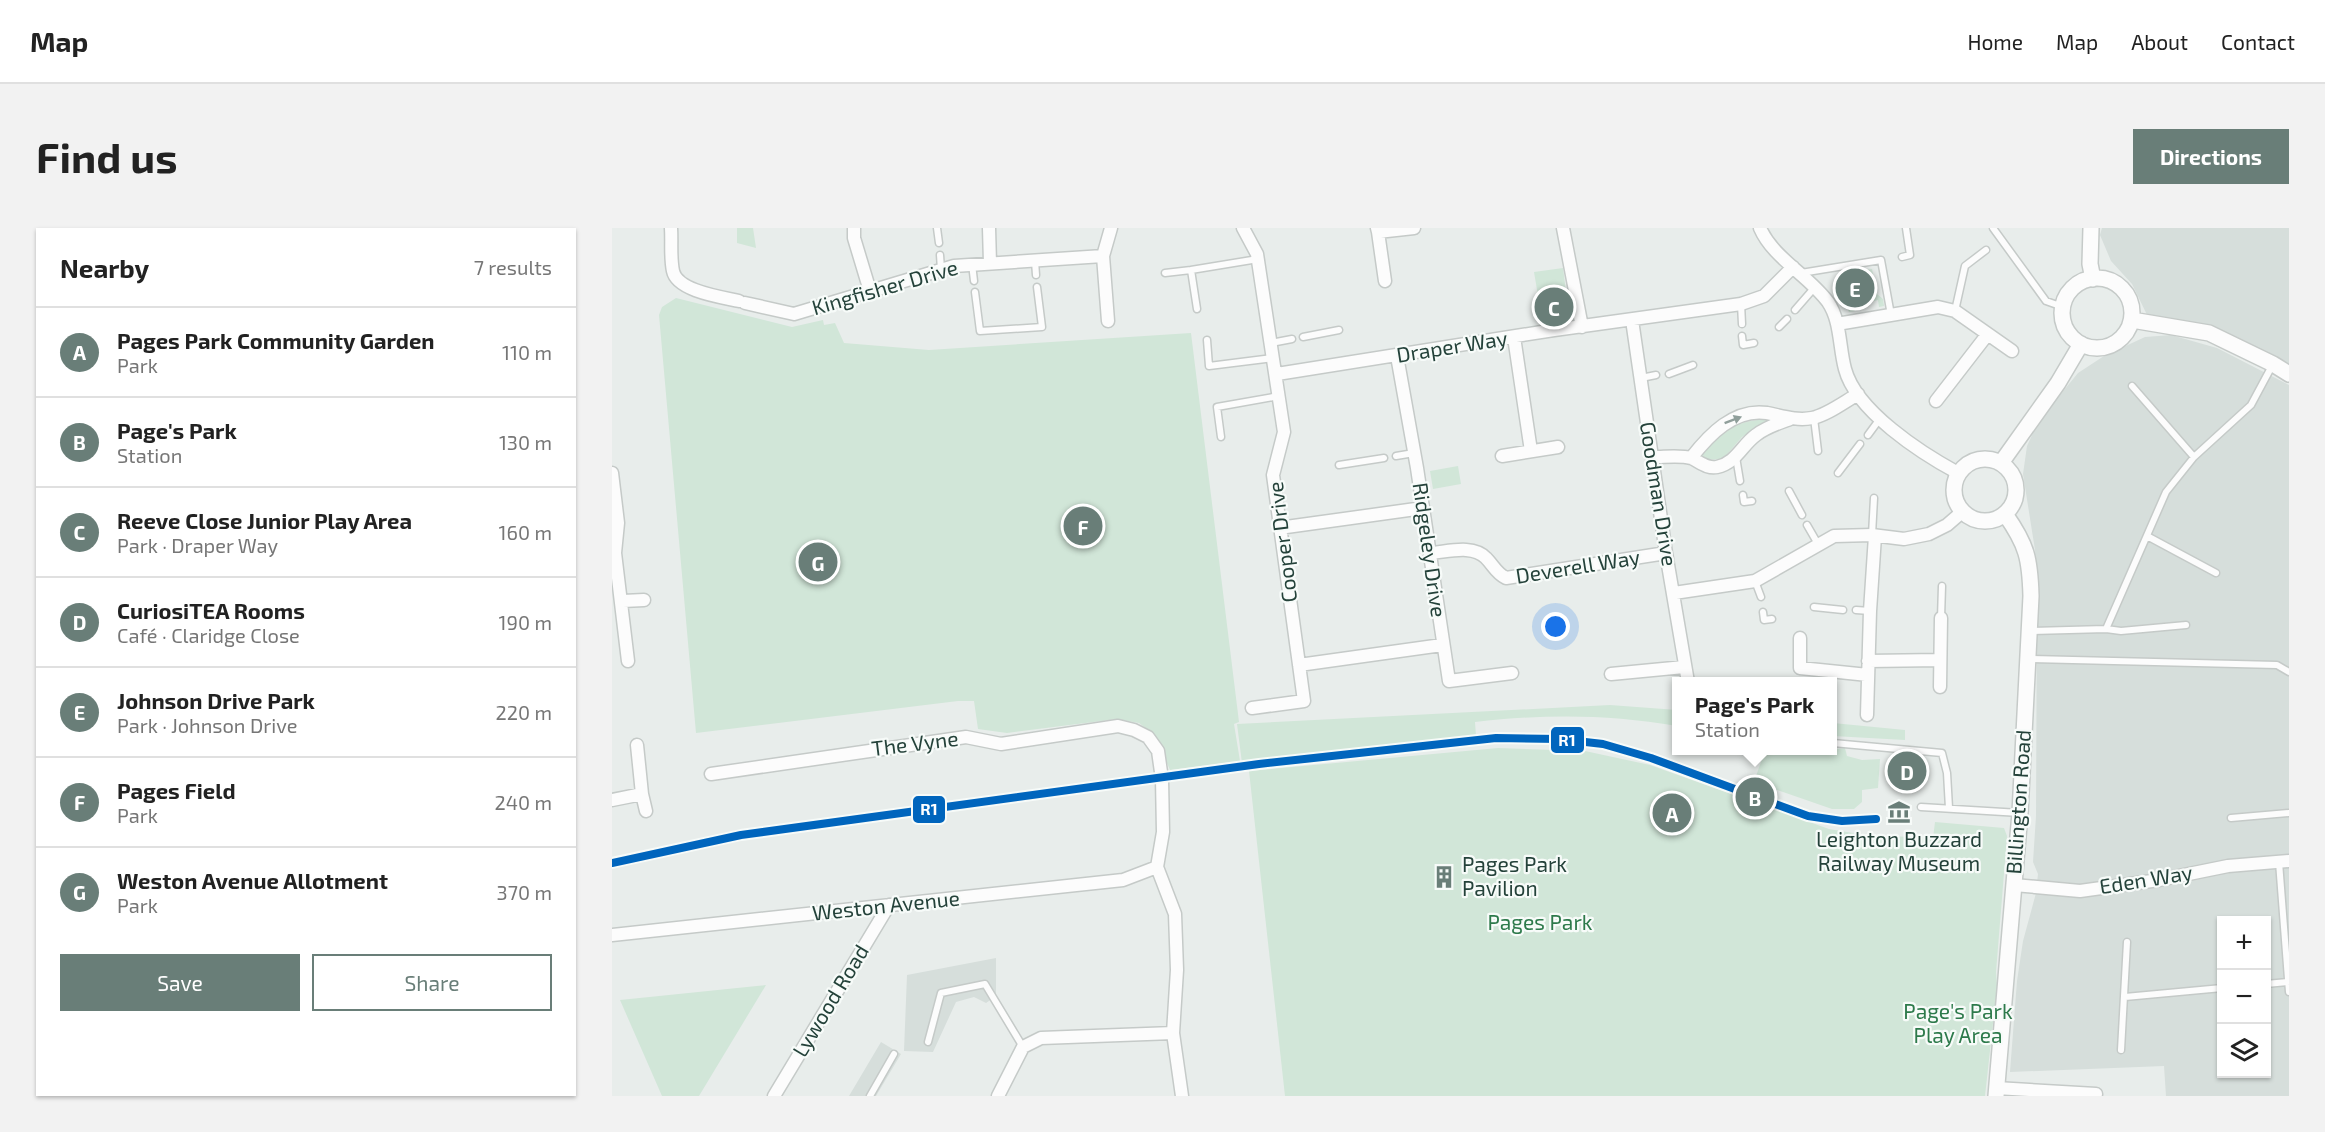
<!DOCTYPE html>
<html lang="en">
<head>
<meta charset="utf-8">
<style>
  :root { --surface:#fff; --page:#f2f2f2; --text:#222; --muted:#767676; --line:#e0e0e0; --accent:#697e78 }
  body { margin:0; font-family:"Exo 2",sans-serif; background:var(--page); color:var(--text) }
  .controls { position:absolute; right:18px; bottom:18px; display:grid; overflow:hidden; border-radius:0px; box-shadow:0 2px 4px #0004 }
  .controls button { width:54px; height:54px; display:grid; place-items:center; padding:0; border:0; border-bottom:2px solid var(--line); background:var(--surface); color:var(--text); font:30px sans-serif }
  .you { position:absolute; left:944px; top:399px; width:21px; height:21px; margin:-15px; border:4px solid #fff; border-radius:50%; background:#1a73e8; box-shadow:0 0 0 9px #1a73e833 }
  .badge { display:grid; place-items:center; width:39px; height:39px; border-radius:50%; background:var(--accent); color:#fff; font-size:20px; font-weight:700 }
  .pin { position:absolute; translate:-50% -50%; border:3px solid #fff; box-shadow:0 2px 6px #0006 }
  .popup { position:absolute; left:1060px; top:449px; width:165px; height:78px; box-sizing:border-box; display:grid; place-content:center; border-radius:0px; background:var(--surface); filter:drop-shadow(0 2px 4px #0005); font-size:20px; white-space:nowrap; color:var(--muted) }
  .popup b { font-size:22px; color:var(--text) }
  .popup::after { content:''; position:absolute; left:50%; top:100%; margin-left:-12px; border:12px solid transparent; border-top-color:var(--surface) }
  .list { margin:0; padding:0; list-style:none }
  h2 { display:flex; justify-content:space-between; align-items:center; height:78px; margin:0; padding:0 24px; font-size:26px }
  h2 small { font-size:20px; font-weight:400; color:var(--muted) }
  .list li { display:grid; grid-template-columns:39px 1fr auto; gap:18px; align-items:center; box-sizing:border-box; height:90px; padding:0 24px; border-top:2px solid var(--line) }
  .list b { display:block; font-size:22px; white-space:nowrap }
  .list p { margin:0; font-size:20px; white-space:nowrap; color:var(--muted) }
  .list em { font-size:20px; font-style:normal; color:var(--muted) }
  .actions { display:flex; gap:12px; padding:18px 24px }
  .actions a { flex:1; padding:14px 0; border:2px solid var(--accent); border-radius:0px; text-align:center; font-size:21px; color:var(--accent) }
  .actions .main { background:var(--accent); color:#fff }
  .icon { flex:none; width:33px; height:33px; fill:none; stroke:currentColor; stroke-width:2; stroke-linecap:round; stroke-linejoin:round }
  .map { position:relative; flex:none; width:1677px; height:868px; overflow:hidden; border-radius:0px }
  header { display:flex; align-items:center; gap:36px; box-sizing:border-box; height:84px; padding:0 30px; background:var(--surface); border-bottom:2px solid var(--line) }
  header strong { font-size:28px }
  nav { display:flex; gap:33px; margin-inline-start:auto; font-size:21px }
  .intro { display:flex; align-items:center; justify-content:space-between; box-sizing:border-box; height:144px; padding:0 36px }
  h1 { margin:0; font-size:42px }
  .button { padding:15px 27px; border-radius:0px; background:var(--accent); color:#fff; font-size:21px; font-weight:700 }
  main { display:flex; gap:36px; padding:0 36px }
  aside { flex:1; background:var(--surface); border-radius:0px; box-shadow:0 2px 4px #0004 }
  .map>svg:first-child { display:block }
  .built { fill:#d6dedb; fill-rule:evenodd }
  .green { fill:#d1e6d8 }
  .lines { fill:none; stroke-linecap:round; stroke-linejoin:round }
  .service-casing { stroke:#c5cac8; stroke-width:9 }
  .minor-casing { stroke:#c5cac8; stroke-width:15 }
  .tertiary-casing { stroke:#c5cac8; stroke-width:18 }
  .service { stroke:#fcfcfc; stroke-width:6 }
  .minor { stroke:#fcfcfc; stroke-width:12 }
  .tertiary { stroke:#fcfcfc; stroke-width:15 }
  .rail-1-casing { stroke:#f7fbf9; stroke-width:12 }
  .rail-1 { stroke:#0065bd; stroke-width:8 }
  .oneway { fill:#909f9b }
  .labels { text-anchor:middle; stroke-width:4.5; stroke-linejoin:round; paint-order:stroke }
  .street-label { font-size:21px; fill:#24423a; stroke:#f7fbf9 }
  .poi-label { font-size:21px; fill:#24423a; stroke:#f7fbf9 }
  .park-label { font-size:21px; fill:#2d7a4b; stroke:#f7fbf9 }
  .line-badge { stroke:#f7fbf9; stroke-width:2 }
  .badge-label { font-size:16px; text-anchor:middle; font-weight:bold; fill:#fff }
</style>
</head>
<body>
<header>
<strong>Map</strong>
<nav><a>Home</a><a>Map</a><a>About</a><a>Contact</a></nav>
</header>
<div class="intro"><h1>Find us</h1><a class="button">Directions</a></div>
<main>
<aside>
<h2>Nearby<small>7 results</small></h2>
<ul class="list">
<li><span class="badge">A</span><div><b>Pages Park Community Garden</b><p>Park</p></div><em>110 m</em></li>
<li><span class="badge">B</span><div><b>Page's Park</b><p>Station</p></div><em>130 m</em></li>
<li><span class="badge">C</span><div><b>Reeve Close Junior Play Area</b><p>Park · Draper Way</p></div><em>160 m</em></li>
<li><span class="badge">D</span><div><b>CuriosiTEA Rooms</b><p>Café · Claridge Close</p></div><em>190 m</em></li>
<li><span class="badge">E</span><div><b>Johnson Drive Park</b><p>Park · Johnson Drive</p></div><em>220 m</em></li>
<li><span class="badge">F</span><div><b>Pages Field</b><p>Park</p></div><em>240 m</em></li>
<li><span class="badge">G</span><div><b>Weston Avenue Allotment</b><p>Park</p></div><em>370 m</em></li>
</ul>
<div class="actions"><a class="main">Save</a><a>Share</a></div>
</aside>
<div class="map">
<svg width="1677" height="868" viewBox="0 0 1677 868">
  <rect width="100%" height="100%" fill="#e8edeb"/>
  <path class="built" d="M1490,0H1677V155L1597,105L1537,91L1520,56L1499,33L1488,7Z
    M1559,107L1605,120L1677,157V868H1554L1552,838L1398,844L1405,753L1411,713L1424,665L1426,646L1421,634L1424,588L1425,364L1423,322L1411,246L1415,218L1426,194L1466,145L1492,128L1533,109ZM1610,692H1654V846H1610Z
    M384,730V768L374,775L362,769L344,774L321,824L292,823L295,747Z
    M269,814L289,826L264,868H237Z"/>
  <path class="green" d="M125,0H141L144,20L125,15Z
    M1240,39H1243L1248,43L1260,41L1265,66L1271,71L1272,78L1267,79L1266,72L1262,73L1261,70L1241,72L1243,83L1237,84L1228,62L1224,63L1221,59L1223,55L1238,51L1237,42Z
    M951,40L957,87L952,93L931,97L922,44Z
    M64,70L180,99L211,92L212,97L223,95L232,115L317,122L579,105L627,494L622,496L628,533L558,542L543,507L527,495L505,491L395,505L366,501L362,473H346L84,505L47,87L50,79Z
    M1158,191L1130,209L1111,231L1093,232L1089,225C1115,201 1121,193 1158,191Z
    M846,238L849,256L821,261L818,243Z
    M998,477L1065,482V498C996,486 933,486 863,494L864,508L630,535L625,496Z
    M1221,495L1293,502V512L1221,508Z
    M886,520L973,523L1038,537L1217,601L1253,607L1321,610L1323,594L1392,600L1395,608L1384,744L1385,759L1373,868H673L637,543Z
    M1233,520L1235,528L1250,532L1268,531L1266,560L1250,562V574L1242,581H1220L1142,554L1151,528L1135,523L1185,522V525L1207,526V523Z
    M154,757L87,868H50L8,772Z"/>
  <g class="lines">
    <g class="service-casing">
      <path id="service" d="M325,0L327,15
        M1381,0L1434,73L1451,79
        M328,27L329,41
        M1290,29L1298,27L1294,0
        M423,33L424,47
        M360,36L362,53
        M553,45L579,42
        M1189,45L1269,32L1279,87
        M363,64L368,103L430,99L425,59
        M1129,76L1130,96
        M585,81L579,42L646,31
        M1183,82L1203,59
        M1343,83L1353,38L1374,22
        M1167,99L1175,91
        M1130,108L1131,117L1142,115
        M691,109L727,102
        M595,112L597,138L661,130
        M659,115L680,111
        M1057,146L1081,137
        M1029,150L1044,147
        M1520,158L1582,229
        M1202,190L1206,223
        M1256,207L1267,192
        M609,209L605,179L667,168
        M784,228L802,225
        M1124,229L1128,253
        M727,237L772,230
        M1226,245L1248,216
        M1177,263L1190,287
        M1131,267L1132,274L1140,273
        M1195,297L1206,316
        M1260,307L1262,270
        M1535,308L1604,345
        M1143,353L1149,369
        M1202,379L1231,382
        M1244,382L1258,383
        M1151,384L1152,392L1160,391
        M1329,390L1330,358
        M1494,401L1509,403L1574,397
        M1417,403L1494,401L1554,264L1582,229L1639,177L1661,136
        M1417,431L1665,437L1677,444
        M1221,515L1330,525L1335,545L1337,580
        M1309,579L1408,585
        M1619,590L1677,585
        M1667,634L1677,764
        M1654,756L1676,754
        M1513,769L1610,760
        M316,814L329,765L373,756L411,819
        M1509,822L1515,714
        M258,868L282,826"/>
    </g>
    <g class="minor-casing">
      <path id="minor" d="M59,0C60,14 58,29 61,43C65,63 109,69 127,73
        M242,0V10L258,63
        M377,0L378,35
        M631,0L645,26L672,204L661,247L692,473L640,480
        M765,0L766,4L802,0
        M951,0L970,99
        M1148,0C1161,30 1196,47 1216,74C1229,93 1227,119 1233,141C1244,183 1309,225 1346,245
        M766,4L773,53
        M133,75L182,86L342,38L491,28
        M1020,92L1054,325L1076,454
        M496,93L491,28L499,0
        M1225,96L1326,79L1343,83L1400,123
        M902,109L919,223
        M785,128L805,240L837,453L900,445
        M665,146L942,102L1129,76L1152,68L1181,39
        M1324,173L1375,107
        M890,228L946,219
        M1042,229C1053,229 1069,227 1079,230C1088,234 1095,241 1105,239C1124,235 1130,217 1144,207C1154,199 1167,195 1178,191
        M1079,230C1097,207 1122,180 1155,185C1170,188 1185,193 1200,190C1215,187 1232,174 1246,166
        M0,245L6,295L3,325L16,433
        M667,300L811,280
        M818,325C835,324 861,316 874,330C882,338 884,345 894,350L1054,325
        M1062,365L1143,353L1222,308L1260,307L1292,311L1317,306L1335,297L1350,284
        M11,373L32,372
        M1188,410V440L1256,447
        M1256,433L1328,432
        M687,437L830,417
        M999,446L1072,439
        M1328,459L1329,390
        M1255,487L1258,383L1263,308
        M99,546L354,509L389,516L506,498L522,502L536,509L546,523L550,551L551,604L545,639L563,686L565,742L561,805L570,868
        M30,566L34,583
        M0,572L30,566L25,517
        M1402,657L1468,663L1547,652L1616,638L1677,633
        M0,707L511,652L545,639
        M1384,860L1484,866
        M162,868L277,677
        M386,868L411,819L429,810L561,805"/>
    </g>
    <g class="tertiary-casing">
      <path id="tertiary" d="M1479,0L1478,36L1481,51
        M1450 85a35 35 0 1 1 70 0a35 35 0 1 1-70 0Z
        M1520,92L1597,105L1661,136L1677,146
        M1342 262a31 31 0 1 1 62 0a31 31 0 1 1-62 0Z
        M1389,235L1446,155L1469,116
        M1384,868L1408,585L1419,368C1418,331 1415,317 1393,286"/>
    </g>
    <use href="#service" class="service"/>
    <use href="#minor" class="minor"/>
    <use href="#tertiary" class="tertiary"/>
    <g class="rail-1-casing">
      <path id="rail-1" d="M0,635L129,607L647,536L884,510L947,511L991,516L1039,530L1196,588L1230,593L1264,591"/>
    </g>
    <use href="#rail-1" class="rail-1"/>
  </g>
  <defs><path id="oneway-solid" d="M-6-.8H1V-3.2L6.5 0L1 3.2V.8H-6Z" transform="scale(1.5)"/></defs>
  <use class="oneway" href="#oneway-solid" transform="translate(1121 192) rotate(-21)"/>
  <defs>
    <g id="museum-bare" transform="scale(1.8)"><path d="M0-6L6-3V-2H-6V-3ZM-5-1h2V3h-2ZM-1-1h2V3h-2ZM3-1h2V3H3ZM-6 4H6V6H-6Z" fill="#697e78" stroke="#f7fbf9" stroke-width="2.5" paint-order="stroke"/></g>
    <g id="building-bare" transform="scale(1.8)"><path d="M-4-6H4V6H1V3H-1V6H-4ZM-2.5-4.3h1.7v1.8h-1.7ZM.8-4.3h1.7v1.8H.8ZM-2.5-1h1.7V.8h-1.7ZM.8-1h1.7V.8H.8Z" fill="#697e78" stroke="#f7fbf9" stroke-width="2.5" paint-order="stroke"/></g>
  </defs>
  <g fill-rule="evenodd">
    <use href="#museum-bare" x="1287" y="584"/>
    <use href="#building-bare" x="832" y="649"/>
  </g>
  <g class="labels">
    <g class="street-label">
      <text transform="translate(273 60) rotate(-16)" y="7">Kingfisher Drive</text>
      <text transform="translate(840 119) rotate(-9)" y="7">Draper Way</text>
      <text transform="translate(1046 266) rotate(81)" y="7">Goodman Drive</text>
      <text transform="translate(671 314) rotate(-97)" y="7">Cooper Drive</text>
      <text transform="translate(817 322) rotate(82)" y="7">Ridgeley Drive</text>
      <text transform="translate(966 339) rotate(-9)" y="7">Deverell Way</text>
      <text transform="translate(303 516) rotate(-7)" y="7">The Vyne</text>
      <text transform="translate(1407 574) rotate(-86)" y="7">Billington Road</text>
      <text transform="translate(1534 652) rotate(-9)" y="7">Eden Way</text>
      <text transform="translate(274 678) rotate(-6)" y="7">Weston Avenue</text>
      <text transform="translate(219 773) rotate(-59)" y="7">Lywood Road</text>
    </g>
    <g class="poi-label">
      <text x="1287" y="619">Leighton Buzzard<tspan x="1287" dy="24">Railway Museum</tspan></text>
      <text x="850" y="644" text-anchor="start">Pages Park<tspan x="850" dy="24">Pavilion</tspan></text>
    </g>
    <g class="park-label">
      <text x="928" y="702">Pages Park</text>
      <text x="1346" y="791">Page's Park<tspan x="1346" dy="24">Play Area</tspan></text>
    </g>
  </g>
  <g class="line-badge">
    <rect x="938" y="498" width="35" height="28" rx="6" fill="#0065bd"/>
    <rect x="300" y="567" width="34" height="29" rx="6" fill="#0065bd"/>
  </g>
  <g class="badge-label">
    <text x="955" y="518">R1</text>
    <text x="317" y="587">R1</text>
  </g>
</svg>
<div class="controls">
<button>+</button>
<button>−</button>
<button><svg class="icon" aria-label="layers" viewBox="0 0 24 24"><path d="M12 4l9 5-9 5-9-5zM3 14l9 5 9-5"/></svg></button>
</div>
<div class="you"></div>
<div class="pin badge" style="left:1060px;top:585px">A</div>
<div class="pin badge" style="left:1143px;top:569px">B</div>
<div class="popup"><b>Page's Park</b>Station</div>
<div class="pin badge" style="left:942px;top:79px">C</div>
<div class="pin badge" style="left:1295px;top:543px">D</div>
<div class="pin badge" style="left:1243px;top:60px">E</div>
<div class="pin badge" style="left:471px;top:298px">F</div>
<div class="pin badge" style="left:206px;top:334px">G</div>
</div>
</main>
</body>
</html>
